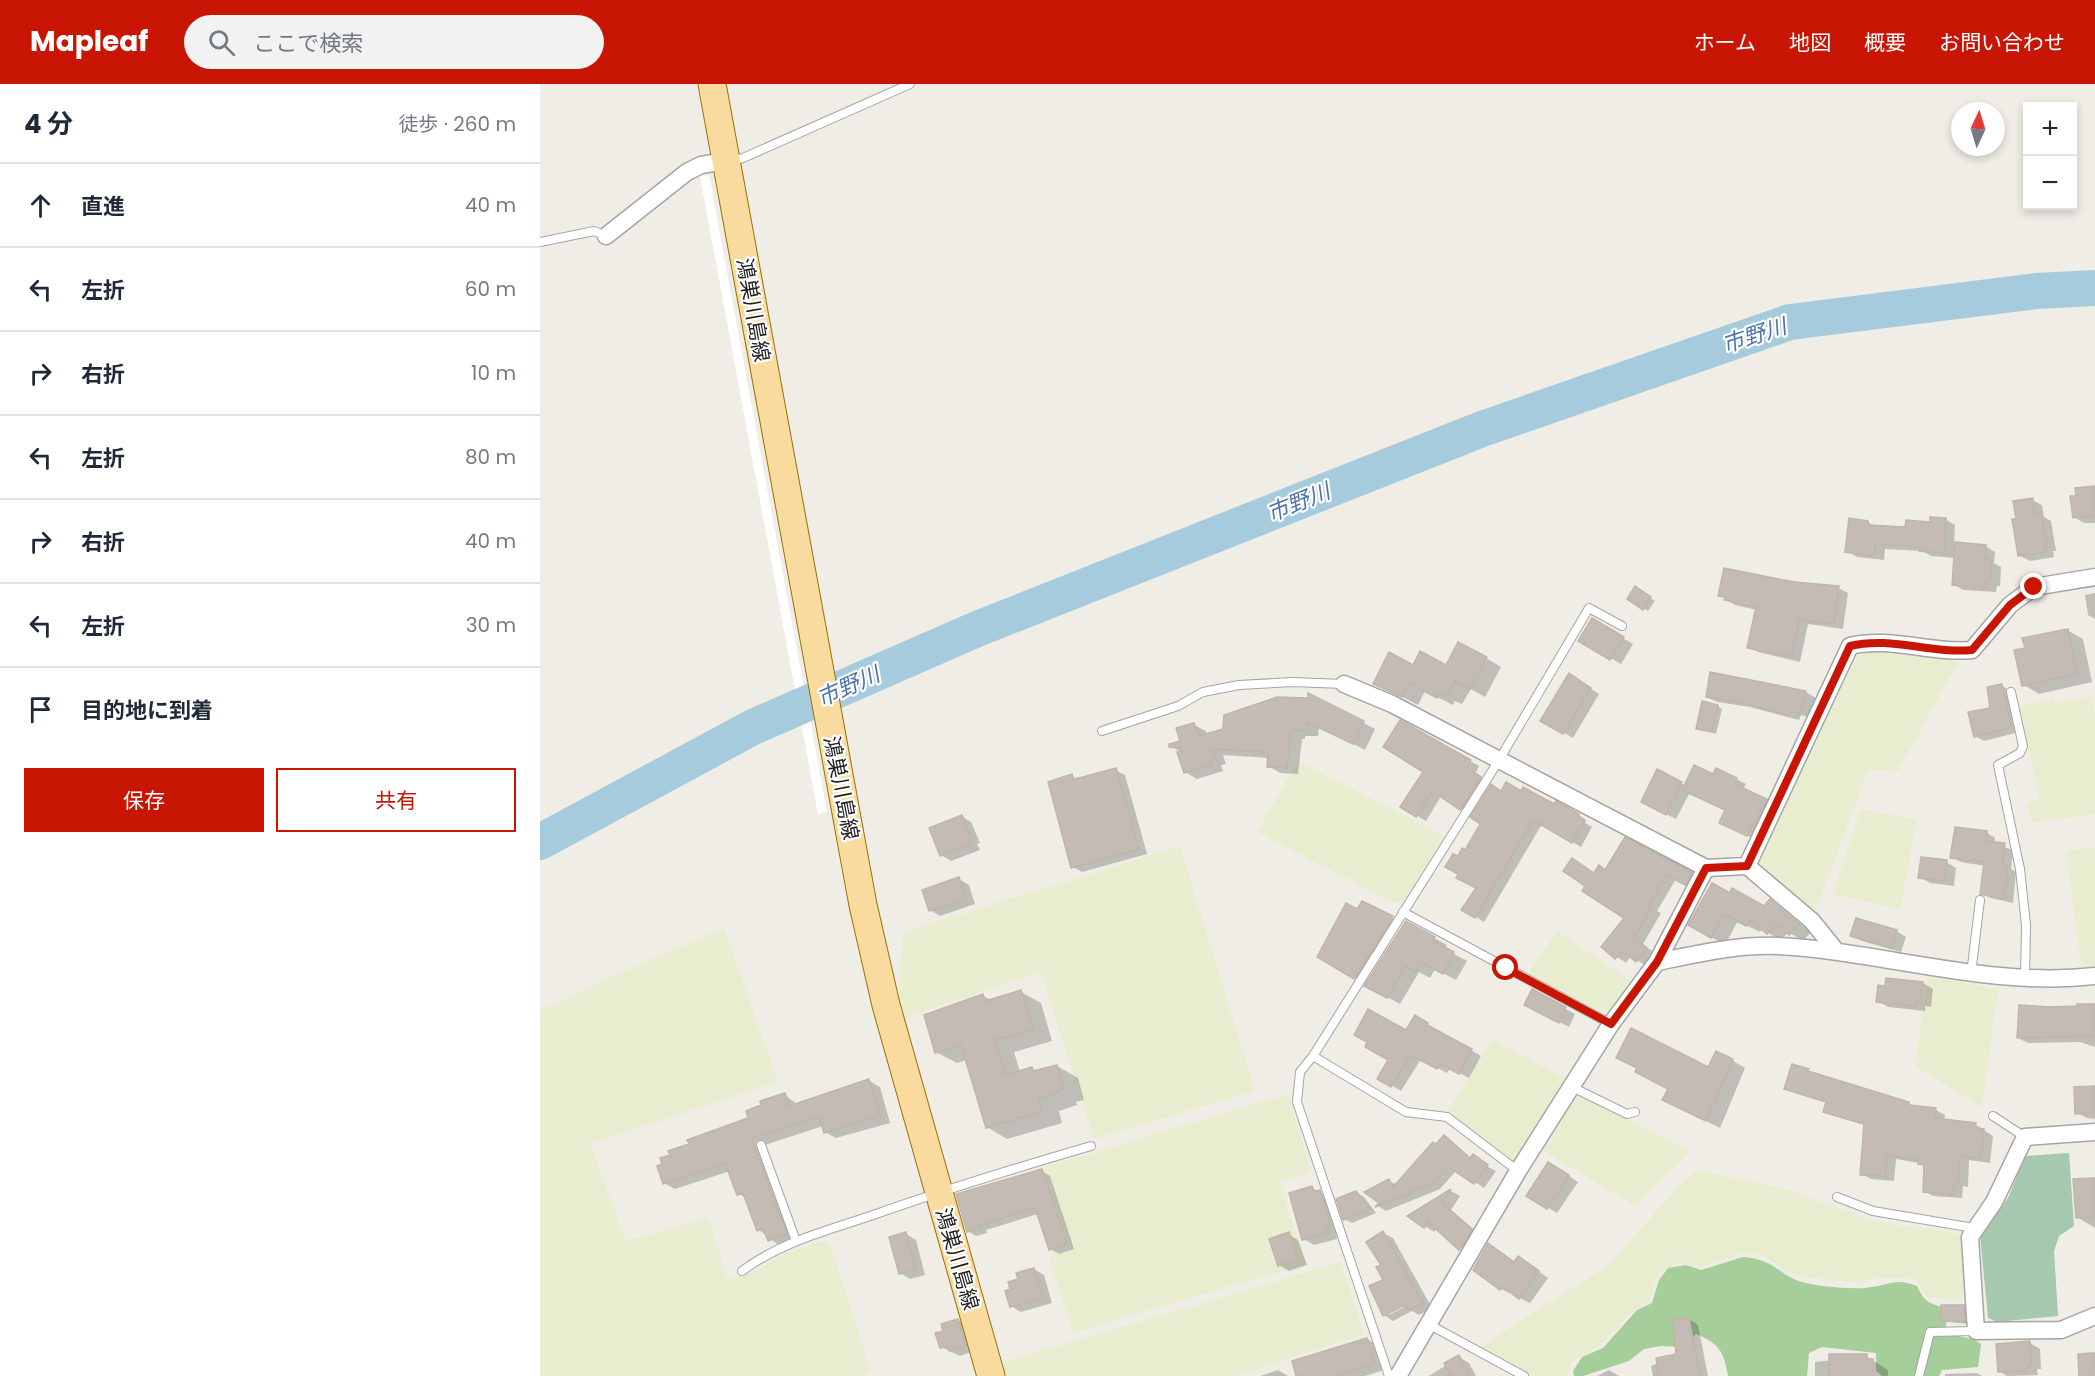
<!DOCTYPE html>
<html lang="ja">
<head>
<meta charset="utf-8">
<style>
  :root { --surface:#fff; --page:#f2f2f3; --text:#1f2937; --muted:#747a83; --line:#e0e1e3; --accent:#c91604 }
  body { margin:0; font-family:Poppins,"Noto Sans JP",sans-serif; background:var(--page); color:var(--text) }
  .controls { position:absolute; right:18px; top:18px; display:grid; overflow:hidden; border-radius:0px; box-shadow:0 3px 9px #0003 }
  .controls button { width:54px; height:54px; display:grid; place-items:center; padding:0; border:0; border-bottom:2px solid var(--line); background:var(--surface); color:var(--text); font:30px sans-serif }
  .compass { position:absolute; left:1411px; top:18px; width:54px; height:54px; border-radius:50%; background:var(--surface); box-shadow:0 3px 9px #0003; rotate:4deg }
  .stop { position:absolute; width:18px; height:18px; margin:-14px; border:4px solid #c91604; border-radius:50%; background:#fff }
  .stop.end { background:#c91604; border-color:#fff; box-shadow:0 2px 6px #0008 }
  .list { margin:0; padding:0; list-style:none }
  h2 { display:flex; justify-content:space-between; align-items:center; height:78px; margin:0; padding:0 24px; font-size:26px }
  h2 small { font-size:20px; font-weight:400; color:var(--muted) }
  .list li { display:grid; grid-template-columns:39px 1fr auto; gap:18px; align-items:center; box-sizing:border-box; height:84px; padding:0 24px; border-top:2px solid var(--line) }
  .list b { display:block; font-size:22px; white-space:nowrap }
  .list em { font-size:20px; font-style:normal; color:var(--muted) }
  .actions { display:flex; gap:12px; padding:18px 24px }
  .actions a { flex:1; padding:14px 0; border:2px solid var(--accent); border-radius:0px; text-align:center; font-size:21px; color:var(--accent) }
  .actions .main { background:var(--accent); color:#fff }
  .icon { flex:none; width:33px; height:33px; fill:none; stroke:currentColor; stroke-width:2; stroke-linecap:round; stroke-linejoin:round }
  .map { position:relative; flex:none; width:1555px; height:1292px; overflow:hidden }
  header { display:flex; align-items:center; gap:36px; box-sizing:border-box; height:84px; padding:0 30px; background:var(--accent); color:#fff }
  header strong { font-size:28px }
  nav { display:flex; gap:33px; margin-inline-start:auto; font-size:21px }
  .search { width:420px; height:54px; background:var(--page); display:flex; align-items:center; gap:15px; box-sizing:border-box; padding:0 21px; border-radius:33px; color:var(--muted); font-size:22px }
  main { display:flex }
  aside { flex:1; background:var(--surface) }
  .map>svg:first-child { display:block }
  .farmland { fill:#e9edd0 }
  .forest { fill:#a5ce9a }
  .cemetery { fill:#a6c8ae }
  .pier { fill:#fff }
  .shadow { fill:#0003; fill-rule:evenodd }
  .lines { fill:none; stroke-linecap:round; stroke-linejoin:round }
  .river { stroke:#a6cbdc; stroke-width:36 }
  .building { fill:#c4bcb4; stroke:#c1b5a7; stroke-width:1.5 }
  .lane-casing { stroke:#a5a5a5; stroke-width:10 }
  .street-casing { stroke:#a5a5a5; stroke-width:19 }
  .primary-casing { stroke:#967203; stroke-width:29 }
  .lane { stroke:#fff; stroke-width:8 }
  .street { stroke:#fff; stroke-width:16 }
  .primary { stroke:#fadb9f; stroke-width:27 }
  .route { stroke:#c91604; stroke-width:8 }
  .labels { text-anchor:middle; stroke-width:4.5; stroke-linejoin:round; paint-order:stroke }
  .street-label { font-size:21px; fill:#1e1e1e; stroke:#fff }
  .water-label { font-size:22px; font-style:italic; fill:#4c74ac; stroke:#fff }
</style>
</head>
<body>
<header>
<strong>Mapleaf</strong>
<div class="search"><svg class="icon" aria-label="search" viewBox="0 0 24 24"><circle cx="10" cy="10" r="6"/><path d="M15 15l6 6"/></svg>ここで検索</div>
<nav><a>ホーム</a><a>地図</a><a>概要</a><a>お問い合わせ</a></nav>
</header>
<main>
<aside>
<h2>4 分<small>徒歩 · 260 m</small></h2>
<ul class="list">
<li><svg class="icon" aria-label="ahead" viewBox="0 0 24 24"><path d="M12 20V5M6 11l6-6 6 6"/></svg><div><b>直進</b></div><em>40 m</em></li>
<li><svg class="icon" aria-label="left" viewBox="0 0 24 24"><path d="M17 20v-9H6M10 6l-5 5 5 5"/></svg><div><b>左折</b></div><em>60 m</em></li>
<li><svg class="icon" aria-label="right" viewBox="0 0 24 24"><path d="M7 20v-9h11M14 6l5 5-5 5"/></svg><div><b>右折</b></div><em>10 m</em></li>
<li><svg class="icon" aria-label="left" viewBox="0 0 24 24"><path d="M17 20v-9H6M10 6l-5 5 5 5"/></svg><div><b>左折</b></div><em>80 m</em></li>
<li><svg class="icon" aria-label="right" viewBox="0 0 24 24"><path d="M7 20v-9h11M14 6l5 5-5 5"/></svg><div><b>右折</b></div><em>40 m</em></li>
<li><svg class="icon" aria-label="left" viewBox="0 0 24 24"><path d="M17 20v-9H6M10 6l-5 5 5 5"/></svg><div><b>左折</b></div><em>30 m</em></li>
<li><svg class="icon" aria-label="arrive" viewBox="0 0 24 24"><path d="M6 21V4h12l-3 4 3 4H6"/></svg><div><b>目的地に到着</b></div></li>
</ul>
<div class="actions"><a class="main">保存</a><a>共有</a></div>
</aside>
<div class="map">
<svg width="1555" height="1292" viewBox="0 0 1555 1292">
  <rect width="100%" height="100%" fill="#efede5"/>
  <path class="farmland" d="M1346,564L1418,578L1358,687L1328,686L1275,828L1221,783L1219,776L1316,574L1327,566Z
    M1550,612L1555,629V730L1492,739L1487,719L1499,715L1480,623L1514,614L1515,620Z
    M758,677L905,752L863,818H852L717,748Z
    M1321,725L1377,736L1360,825L1292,810Z
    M640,762L715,1007L554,1055L501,888L363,934L358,920L363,848Z
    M1555,763V882L1545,883L1541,879L1526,767Z
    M184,844L238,998L50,1060L86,1157L168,1134L188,1195L217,1186L239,1172L281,1157L290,1161L331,1287L318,1292H0V927L70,893Z
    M1017,847L1092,897L1066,930L988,891Z
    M1388,893L1458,905L1442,1023L1375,982Z
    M952,955L1025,995L973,1077L907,1029Z
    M748,1010L771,1088L739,1098L766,1180L533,1249L509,1173L532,1166L505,1083Z
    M1040,1011L1151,1067L1095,1122L1004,1067L1032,1019Z
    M1158,1086L1249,1106L1337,1138L1421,1150L1425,1169L1423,1216L1389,1214L1375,1195L1339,1194L1321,1199L1262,1193L1248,1188L1222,1171H1198L1161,1183L1138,1179L1119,1188L1109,1217L1089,1230L1063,1259L1031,1278L1029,1292H994L939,1263L1067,1182L1140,1101Z
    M801,1178L824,1250L695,1292H462L459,1279Z"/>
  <path class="forest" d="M1203,1173C1239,1176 1238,1193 1266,1199C1282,1203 1317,1206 1332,1203C1353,1200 1356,1194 1377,1202C1388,1226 1394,1215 1408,1229L1405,1248C1417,1254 1432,1252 1441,1260L1438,1283L1402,1286L1399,1292H1342L1336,1287V1269L1282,1263L1269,1269L1267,1292H1188C1184,1268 1179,1259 1156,1250L1143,1263L1121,1262L1104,1265L1089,1277L1043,1292H1034L1033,1287L1042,1273L1063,1264L1097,1226L1112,1219L1119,1196L1128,1184L1146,1181L1161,1186Z"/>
  <path class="cemetery" d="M1529,1069L1534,1142L1519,1152L1514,1167L1518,1232L1457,1238L1448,1234L1440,1151L1468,1114L1485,1072Z"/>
  <path class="pier" d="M169,91L287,728L282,729L278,730L160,92Z"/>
  <path class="shadow" d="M1555,403V439H1544L1534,433L1538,413Z
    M1492,416L1502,421L1504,433L1511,437L1516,467H1513L1514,473L1490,477L1480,472L1478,436Z
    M1405,435L1415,441L1414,460L1445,462L1455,468L1454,479L1461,483L1460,502H1457L1456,508L1423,506L1413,500L1415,474L1391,472L1382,467L1345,465L1344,476L1317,473L1307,467L1328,438L1336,443L1366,445Z
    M1185,486L1298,504L1308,509L1303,545L1268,540L1260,578L1218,568L1209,563L1217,526L1195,521L1180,511Z
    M1096,504L1115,517L1108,527L1089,514Z
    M1555,509V535L1548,531L1545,511Z
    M1052,536L1093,560L1081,580L1040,556Z
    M1527,546L1543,555L1552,598L1499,610L1484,601L1486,565Z
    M946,574L961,583L945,613L931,605L922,620L915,617L913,621L885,607L878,621L835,599L874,583H907Z
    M1171,590L1266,608L1276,614L1270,634L1261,631L1259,636L1210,623L1177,618L1167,613Z
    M1038,596L1059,610L1033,654L1002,636Z
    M1462,602L1471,607L1479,648L1444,657L1435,652L1452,625Z
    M770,611L835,645L825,666L779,642L778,652H765V655H762L758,690L740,689L729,682V674L683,671L686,680L681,681L683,687L657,695L645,688L642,669L631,662L642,658L654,641L666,647L667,651L770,616Z
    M1178,622L1182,625L1176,650L1157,644Z
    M860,638L939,682L935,690L949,699L930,730L901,712L886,737L862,723L885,687Z
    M575,686L585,691L607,770L542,788L533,783L532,692L538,696Z
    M1177,686L1206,700L1203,705L1235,721L1217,756L1190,744L1187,726L1150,708L1136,735L1112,723L1118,687L1146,702L1174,692Z
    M984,705L1036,729L1046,736L1045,739L1052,743L1041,763L1002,740L944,838L924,825L938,804L918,774L926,768L962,709H982Z
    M421,732L431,738L440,759L437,760L440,766L411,777L401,771Z
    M1446,748L1455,754V760L1473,766L1471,785L1476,788L1473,819L1451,814L1442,809L1445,782L1421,778L1412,773Z
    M1085,755L1160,795L1155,805L1136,795L1117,827L1121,829L1103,860L1116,870L1106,882L1091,872L1086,879L1063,863L1087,834L1055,790L1066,787Z
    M1406,778L1416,784L1414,802L1390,799L1380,793Z
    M419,795L429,801L435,820L400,832L390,826Z
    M1190,811L1225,823L1230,817L1271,848L1263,857L1248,848L1241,857L1222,845L1220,848L1198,837L1185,861L1150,841Z
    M823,819L862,839L824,899L779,872Z
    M1356,847L1366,853L1361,868L1322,857L1312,851Z
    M894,854L907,861L905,865L927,877L916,896L895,885L890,894L879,888L860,920L827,902Z
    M1347,896L1383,899L1393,905L1391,923L1385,922V927L1348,923L1338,917L1346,903Z
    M993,907L1035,930L1029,943L995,926Z
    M481,908L501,919L512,957L474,968L480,988L492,984L497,988L517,982L538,994L544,1016L536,1018L537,1021L519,1027L522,1039L467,1055L447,1043L427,976L417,979L396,968L443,912L451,916Z
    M1481,922H1555V963L1540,958L1488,959L1478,954Z
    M876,933L941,972L929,994L910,984L907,989L881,975L861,1007L839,994Z
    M1192,976L1205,984L1180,1044L1124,1016L1169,985Z
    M1268,986L1278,992L1376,1023L1396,1026L1405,1031L1404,1037L1435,1040L1453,1052L1450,1079L1429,1076L1428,1103L1423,1102L1422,1114L1393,1112L1384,1107L1386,1083L1379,1079L1356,1075L1354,1097L1331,1095L1322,1090L1325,1041L1294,1032L1285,1027L1287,1019L1246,1004Z
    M328,996L340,1003L350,1039L296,1054L285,1048L283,1042L222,1062L257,1157L241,1163L219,1146L207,1114L199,1110L190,1087L135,1105L124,1099L245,1011L257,1020Z
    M1555,1004V1035L1547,1034L1537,1029Z
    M904,1053L932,1075L956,1087L944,1104L917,1086L900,1105L846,1127L838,1122L849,1097L857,1101Z
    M1019,1085L1038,1098L1017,1129L988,1112Z
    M502,1087L510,1092L534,1165L519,1170L510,1165L498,1130L446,1146L447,1149L436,1152L428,1147Z
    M1555,1095V1144L1537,1133Z
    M772,1104L789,1113L801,1146L796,1150L797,1155L774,1161L764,1155Z
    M911,1107L920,1112L911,1126L941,1152L930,1171L897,1145L894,1148L870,1132Z
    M816,1108L824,1113L836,1129L812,1139L804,1135Z
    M843,1149L853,1154L892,1224L879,1231L872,1227L853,1237L844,1231ZM871,1216L873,1219L848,1231V1228Z
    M366,1150L376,1156L385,1191L370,1195L360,1189Z
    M748,1150L758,1156L767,1181L749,1187L739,1181Z
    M975,1179L988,1180L1008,1194L990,1219L961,1205Z
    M494,1185L504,1191L512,1219L481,1228L471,1222L480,1196Z
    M1423,1223L1428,1226L1429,1240L1402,1237Z
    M1149,1235L1158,1241L1168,1292H1113L1111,1282L1137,1271Z
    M418,1236L428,1242L434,1267L420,1272L401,1263L404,1248Z
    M827,1255L837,1261L844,1286L825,1292H766Z
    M1490,1259L1500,1265L1501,1285H1497L1498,1291L1467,1292L1459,1287Z
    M1326,1272L1348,1286V1292H1275V1278Z
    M919,1273L929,1279L936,1292H889Z
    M738,1286L748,1292H720Z
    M1069,1286L1079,1292H1057Z
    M1437,1289L1442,1292H1405V1290Z"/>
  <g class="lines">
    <path class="river" d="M0,758L213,643L437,545L942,345L1250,238L1496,207L1555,204"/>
  </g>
  <path class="building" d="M1555,402V432L1533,434L1530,412H1536L1535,404Z
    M1493,414L1495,431L1501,430L1507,462H1504L1505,468L1478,472L1472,435H1476L1473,417Z
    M1390,433L1406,434L1404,469L1379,467L1380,463L1335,460L1334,472L1305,468L1309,434L1328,437V441L1365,443L1366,436L1390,438Z
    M1415,458L1446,461L1445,475L1452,476L1450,497H1447L1446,504L1412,501Z
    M1184,484L1253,498L1299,502L1294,540L1259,536L1251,573L1207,564L1216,523L1184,516L1185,513L1178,512Z
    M1095,502L1111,513L1103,526L1087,515Z
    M1052,534L1084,553L1070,576L1038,557Z
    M1528,545L1537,590L1482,602L1474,566L1485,564L1482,554Z
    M918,558L947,573L930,605L915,597L906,613L899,609L897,614L869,599L862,613L833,600L849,568L873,581L880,567L906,581Z
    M1170,588L1266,607L1260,629L1251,627L1249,631L1199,618L1166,613Z
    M1029,589L1051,604L1023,650L1000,637Z
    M1462,600L1471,643L1434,653L1428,628L1450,624L1447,603Z
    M768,609L824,637L813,660L767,638V647L754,646V649H750L747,684L727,683L728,668L672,665L675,673L670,675L672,681L644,689L637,668L643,667L642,664L629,663V660L640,657L636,644L654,639L659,652L683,645L684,631L737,613L768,614Z
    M1162,617L1178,621L1172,648L1156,645Z
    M860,636L931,676L927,683L941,693L920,726L892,707L876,733L860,723L883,688L843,663Z
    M1154,681L1173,690L1176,684L1197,694L1194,700L1227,715L1207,752L1179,739L1185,726L1142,706Z
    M576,684L599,765L531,784L508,698L532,690L533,695L543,693Z
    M1117,685L1142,698L1126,731L1101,718Z
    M966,698L981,707L983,703L1014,720L1016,717L1039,730L1037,733L1045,737L1032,759L993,736L935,834L921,826L936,804L916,794L918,790L905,783L913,770L918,772L922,764L925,766L940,740L930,733L951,700L961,707Z
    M422,731L431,753L428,755L431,760L400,772L389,744Z
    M1415,743L1447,747L1446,757L1465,759L1462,781L1468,782L1464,815L1440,810L1444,778L1410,774Z
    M1085,753L1152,788L1145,801L1126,791L1109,821L1112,823L1094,853L1107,864L1096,878L1082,867L1075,875L1061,863L1084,834L1042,807L1045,802L1023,787L1032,774L1054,789L1059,781L1065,786Z
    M1381,773L1407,776L1404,797L1378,794Z
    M419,793L426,815L389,827L382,806Z
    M1172,799L1190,809L1192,804L1224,822L1230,815L1259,840L1249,851L1236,840L1227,850L1210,836L1206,842L1184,830L1171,854L1148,841Z
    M822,817L853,832L814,895L777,873L806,819L817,825Z
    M1316,834L1357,846L1351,864L1310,852Z
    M866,837L895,853L893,857L914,868L903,890L881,878L876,888L865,882L847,914L824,902Z
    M1346,894L1383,898L1381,918L1376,917L1375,922L1336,918L1338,901L1345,902Z
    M992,905L1026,923L1019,939L984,921Z
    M481,906L493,945L455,956L465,991L492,983L493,987L517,981L524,1004L516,1007L517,1010L499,1015L502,1027L446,1044L421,961L395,969L384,931L443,910L445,917Z
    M1537,920H1555V952L1477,954L1479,921L1510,923L1537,922Z
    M828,925L866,946L875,931L888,939L887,941L932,965L919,990L900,980L897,985L871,971L851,1003L837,995L848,976L825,963L827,958L814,951Z
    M1091,944L1168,983L1176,967L1193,975L1166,1037L1122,1016L1128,1005L1095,988L1097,984L1076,974Z
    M1252,980L1269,985L1268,987L1369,1018V1021L1396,1024L1395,1034L1436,1039L1435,1044L1444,1045L1441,1075L1420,1072L1419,1098H1414V1110L1383,1108L1384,1081L1378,1080V1076L1347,1071L1345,1092L1320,1091L1324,1040L1283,1028L1286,1018L1244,1005Z
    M329,995L340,1032L284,1049L279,1033L211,1055L247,1150L228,1157L223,1144L217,1147L203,1109L197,1111L185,1079L123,1100L117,1082L122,1080L120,1074L130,1071L128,1067L149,1060L147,1056L208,1034L206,1027L221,1021L220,1017L245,1009L249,1022Z
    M1555,1002V1029L1535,1030L1534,1003Z
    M904,1051L930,1074L933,1070L948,1081L934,1100L907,1082L891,1100L835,1123L839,1119L824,1108L849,1095L853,1103L893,1058L896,1060Z
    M1008,1078L1029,1091L1007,1125L986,1112Z
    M502,1085L527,1160L509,1166L495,1124L439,1141L440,1144L427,1148L416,1110Z
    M1555,1094V1133L1536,1134L1533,1095Z
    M772,1102L774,1108L780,1106L791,1141L787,1144L788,1149L762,1156L749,1109Z
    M911,1105L902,1119L932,1145L919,1166L888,1138L884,1144L867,1132Z
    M816,1107L830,1125L803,1136L796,1115Z
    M843,1147L883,1219L868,1226L865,1221L843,1232L829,1202L843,1196L836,1183L841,1181L826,1158Z
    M366,1148L376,1186L359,1190L349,1153Z
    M749,1148L758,1175L738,1182L729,1155Z
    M948,1159L974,1178L978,1172L999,1187L979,1215L963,1203L960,1206L933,1186Z
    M494,1184L503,1214L470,1223L465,1207L470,1205L468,1198L478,1195L476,1189Z
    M1401,1221H1424L1425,1238L1401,1237Z
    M1149,1234L1160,1292H1119L1116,1274L1136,1270L1133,1235Z
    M418,1235L425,1262L409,1267L408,1262L400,1264L395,1249L403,1247L401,1240Z
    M827,1254L835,1280L796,1292H756L752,1277Z
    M1490,1257L1492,1280H1488V1286L1458,1288L1456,1260Z
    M1555,1269V1292H1539L1538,1270Z
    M1289,1270H1327V1275H1333V1292H1289Z
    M919,1271L930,1292H911L904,1279Z"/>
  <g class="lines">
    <g class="lane-casing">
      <path id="lane" d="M188,77L203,74L370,0
        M0,158L54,147L66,152
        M1471,608L1483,662L1480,669L1458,681L1480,785L1486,841L1485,894
        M562,647L638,622L663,608L699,601L752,598L804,600
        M863,828L1071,940
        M1431,890L1440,816
        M773,972L866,1028L907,1033L978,1087
        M1032,1003L1087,1030L1095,1028
        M1453,1032L1485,1053
        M221,1061L256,1157
        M1297,1113L1333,1127L1434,1144
        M202,1187C242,1157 290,1146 336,1130C407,1105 479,1083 551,1062
        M890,1241L984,1292
        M849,1292L757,1018L760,988L773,972L959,676L1049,524L1082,542
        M1379,1292L1390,1248L1436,1247"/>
    </g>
    <g class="street-casing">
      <path id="street" d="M66,152L147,88L161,81L186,77
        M804,600L852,620L1166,784L1207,782L1272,837L1297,868
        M1207,782L1310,562C1351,552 1391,570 1432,566L1470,521L1494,503L1555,493
        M1117,878L1166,784
        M1555,1048L1485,1053L1454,1118L1430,1153L1436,1247L1521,1246L1555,1232
        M858,1292L978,1087L1071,940L1117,878C1157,870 1198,860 1239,862C1345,868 1448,904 1555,892"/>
    </g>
    <g class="primary-casing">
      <path id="primary" d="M172,0L323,821L346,921L451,1292"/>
    </g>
    <use href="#lane" class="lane"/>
    <use href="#street" class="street"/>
    <use href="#primary" class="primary"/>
  </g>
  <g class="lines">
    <path class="route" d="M966,884L1071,940L1117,878L1166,784L1207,782L1310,562C1351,552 1391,570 1432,566L1470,521L1494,503"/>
  </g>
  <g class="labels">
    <g class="street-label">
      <text transform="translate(213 226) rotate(80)" y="7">鴻巣川島線</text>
      <text transform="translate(301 704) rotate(79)" y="7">鴻巣川島線</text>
      <text transform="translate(417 1175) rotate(74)" y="7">鴻巣川島線</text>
    </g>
    <g class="water-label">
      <text transform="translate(1214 251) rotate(-18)" y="8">市野川</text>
      <text transform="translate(758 418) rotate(-22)" y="8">市野川</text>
      <text transform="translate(308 602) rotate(-24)" y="8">市野川</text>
    </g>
  </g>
</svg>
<div class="controls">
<button>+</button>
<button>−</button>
</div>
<svg class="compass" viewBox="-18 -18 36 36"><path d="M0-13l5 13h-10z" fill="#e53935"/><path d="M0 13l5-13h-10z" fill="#747a83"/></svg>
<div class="stop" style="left:966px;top:884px"></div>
<div class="stop end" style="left:1494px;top:503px"></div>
</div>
</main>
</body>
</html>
